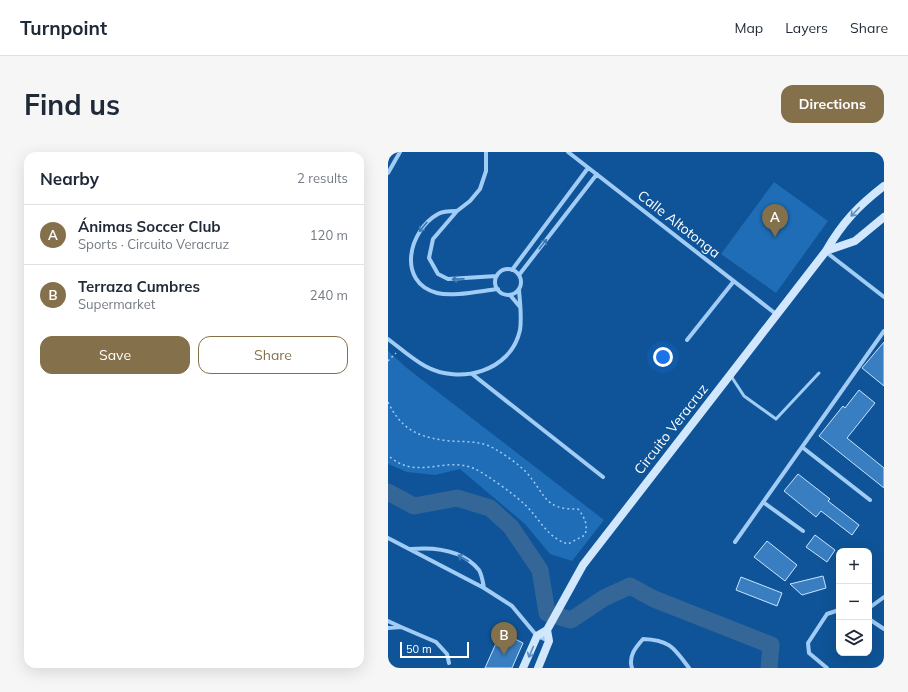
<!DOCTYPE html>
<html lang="en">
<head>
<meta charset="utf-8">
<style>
  :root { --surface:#fff; --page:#f6f6f7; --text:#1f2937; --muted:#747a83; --line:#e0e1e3; --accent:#84714b }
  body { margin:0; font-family:Mulish,sans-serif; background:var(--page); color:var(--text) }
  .controls { position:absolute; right:12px; bottom:12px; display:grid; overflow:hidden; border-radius:8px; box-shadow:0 4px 16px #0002 }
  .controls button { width:36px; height:36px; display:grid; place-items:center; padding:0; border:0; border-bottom:1px solid var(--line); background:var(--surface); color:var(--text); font:20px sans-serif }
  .scale { position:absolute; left:12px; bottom:10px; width:69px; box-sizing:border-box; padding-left:4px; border:2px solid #fff; border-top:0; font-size:11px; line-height:14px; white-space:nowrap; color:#fff; -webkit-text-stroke:3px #0f5498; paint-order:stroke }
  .you { position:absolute; left:275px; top:205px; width:14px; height:14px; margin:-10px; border:3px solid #fff; border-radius:50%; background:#1a73e8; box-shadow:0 0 0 6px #1a73e833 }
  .badge { display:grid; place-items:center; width:26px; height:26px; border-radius:50%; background:var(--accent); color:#fff; font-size:13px; font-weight:700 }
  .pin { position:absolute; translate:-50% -33px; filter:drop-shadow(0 1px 2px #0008) }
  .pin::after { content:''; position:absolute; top:21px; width:14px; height:12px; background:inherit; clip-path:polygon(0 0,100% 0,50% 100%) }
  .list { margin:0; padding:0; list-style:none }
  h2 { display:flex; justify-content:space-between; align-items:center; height:52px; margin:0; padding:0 16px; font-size:17px }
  h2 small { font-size:13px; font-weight:400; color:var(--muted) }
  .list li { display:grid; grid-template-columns:26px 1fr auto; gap:12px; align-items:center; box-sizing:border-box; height:60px; padding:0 16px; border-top:1px solid var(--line) }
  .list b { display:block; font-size:15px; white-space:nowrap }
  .list p { margin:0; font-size:13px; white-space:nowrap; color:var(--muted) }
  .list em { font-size:13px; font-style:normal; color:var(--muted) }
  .actions { display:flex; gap:8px; padding:12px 16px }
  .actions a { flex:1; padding:9px 0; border:1px solid var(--accent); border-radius:12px; text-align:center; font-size:14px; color:var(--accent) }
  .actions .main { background:var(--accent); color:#fff }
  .icon { flex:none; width:22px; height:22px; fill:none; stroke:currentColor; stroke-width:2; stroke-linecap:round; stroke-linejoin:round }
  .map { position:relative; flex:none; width:496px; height:516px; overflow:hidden; border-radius:12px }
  header { display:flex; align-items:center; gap:24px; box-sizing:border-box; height:56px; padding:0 20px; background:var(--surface); border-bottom:1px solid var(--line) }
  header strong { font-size:19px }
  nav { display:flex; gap:22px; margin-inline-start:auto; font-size:14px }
  .intro { display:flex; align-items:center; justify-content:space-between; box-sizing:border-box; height:96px; padding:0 24px }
  h1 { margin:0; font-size:28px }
  .button { padding:10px 18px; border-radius:12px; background:var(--accent); color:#fff; font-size:14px; font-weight:700 }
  main { display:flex; gap:24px; padding:0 24px }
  aside { flex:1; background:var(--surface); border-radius:12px; box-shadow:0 4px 16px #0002 }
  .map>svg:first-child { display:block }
  .green { fill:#1e6db6 }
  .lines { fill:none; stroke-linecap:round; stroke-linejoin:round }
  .river { stroke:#346697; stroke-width:17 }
  .building { fill:#387ec1; stroke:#c8e4fe }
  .path { stroke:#a0ccf5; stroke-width:1.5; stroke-dasharray:2 3; stroke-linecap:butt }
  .lane { stroke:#a0ccf5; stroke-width:3 }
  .street { stroke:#a0ccf5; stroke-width:4 }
  .secondary { stroke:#d0e7fd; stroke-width:8 }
  .oneway { stroke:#5c8fc0 }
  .oneway2 { stroke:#3a78b4 }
  .labels { text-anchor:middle; stroke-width:3; stroke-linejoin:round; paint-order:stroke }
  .street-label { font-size:14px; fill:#fff; stroke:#0f5498 }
</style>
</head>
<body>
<header>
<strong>Turnpoint</strong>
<nav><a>Map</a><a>Layers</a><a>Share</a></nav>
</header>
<div class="intro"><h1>Find us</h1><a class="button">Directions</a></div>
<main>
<aside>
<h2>Nearby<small>2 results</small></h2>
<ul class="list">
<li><span class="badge">A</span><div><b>Ánimas Soccer Club</b><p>Sports · Circuito Veracruz</p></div><em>120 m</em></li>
<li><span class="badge">B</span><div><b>Terraza Cumbres</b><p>Supermarket</p></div><em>240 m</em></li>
</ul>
<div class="actions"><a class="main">Save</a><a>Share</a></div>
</aside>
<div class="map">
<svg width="496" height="516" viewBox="0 0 496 516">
  <rect width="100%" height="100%" fill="#0f5498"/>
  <path class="green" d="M386,30L440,69L388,141L333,102Z
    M0,199L20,217L216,368L184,409L162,402L137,372L72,317L47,323L19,320L0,312Z"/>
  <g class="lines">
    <path class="river" d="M0,340L26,354L69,346L102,356L123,375L152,418L159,461L183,468L216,446L242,434L266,447L383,493L381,516"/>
  </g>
  <path class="building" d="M496,190V234L474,216Z
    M471,238L487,251L459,286L496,316V336L431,284L455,254L457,256Z
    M410,322L442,347L440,349L471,373L464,383L433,359L428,365L396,339Z
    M427,383L447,398L439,410L418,395Z
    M379,389L409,413L397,429L366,405Z
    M435,424L438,436L414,443L402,432Z
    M353,425L394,441L389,454L348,438Z
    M113,480L135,491L124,516H97Z"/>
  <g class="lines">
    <path class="path" d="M0,209L8,201
      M0,250C12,275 27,284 54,288C72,291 91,287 107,297C117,303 129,311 137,319C158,341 154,358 190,357C197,366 200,372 197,383L180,392C157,385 151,364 134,350C124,341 98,322 87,317C57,303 28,330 0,303"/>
    <path class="lane" d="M343,224L356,244L388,267L431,221"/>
    <path class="street" d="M98,0V19L92,37L82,49L69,59L45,87L41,106L50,122L60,127L109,124
      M180,0L388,162
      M0,21L12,0
      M68,59C63,59 55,59 50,62C21,78 8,130 49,141C65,145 92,139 110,137
      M438,100L496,145
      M107 130a13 13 0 1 1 26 0a13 13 0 1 1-26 0Z
      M124,118L200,16
      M131,123L209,22
      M122,143L132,155
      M0,187C12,196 24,207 37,214C71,233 123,220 132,178C134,165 132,151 131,138
      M299,188L346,129
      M84,222L215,325
      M414,295L482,348
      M375,350L415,379
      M0,386L96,436L124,454L149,484L161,489
      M347,390L496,179
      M23,397C47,395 74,397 91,418C94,423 95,431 96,436
      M481,456L496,445
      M481,467L496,477
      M0,469L13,475
      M0,476L13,475L48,490L59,502L61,511
      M244,516C240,504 248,495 255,487C282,488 286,496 301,516
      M439,516L421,501L420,491L439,462L451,458"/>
    <path class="secondary" d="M438,99L467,89L496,65
      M135,516L149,484L159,478L195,413L438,99C454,71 470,54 496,34
      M150,516L161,489L159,478"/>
  </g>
  <defs><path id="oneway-shaft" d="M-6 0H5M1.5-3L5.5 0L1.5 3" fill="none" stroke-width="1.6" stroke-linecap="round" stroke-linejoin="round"/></defs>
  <g class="oneway">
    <use href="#oneway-shaft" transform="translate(467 60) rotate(134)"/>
    <use href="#oneway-shaft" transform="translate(143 500) rotate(113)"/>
  </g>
  <g class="oneway2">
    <use href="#oneway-shaft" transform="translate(35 75) rotate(130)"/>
    <use href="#oneway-shaft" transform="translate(155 92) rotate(-52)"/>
    <use href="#oneway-shaft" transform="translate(70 127) rotate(179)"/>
    <use href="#oneway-shaft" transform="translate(75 406) rotate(-150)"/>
  </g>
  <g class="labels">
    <g class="street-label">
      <text transform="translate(291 72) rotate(38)" y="5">Calle Altotonga</text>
      <text transform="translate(283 277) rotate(-52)" y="5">Circuito Veracruz</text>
    </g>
  </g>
</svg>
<div class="controls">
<button>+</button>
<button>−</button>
<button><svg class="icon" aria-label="layers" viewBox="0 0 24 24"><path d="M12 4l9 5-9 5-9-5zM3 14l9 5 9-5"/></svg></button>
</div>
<div class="scale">50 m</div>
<div class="you"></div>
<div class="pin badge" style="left:387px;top:85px">A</div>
<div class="pin badge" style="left:116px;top:503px">B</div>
</div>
</main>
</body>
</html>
